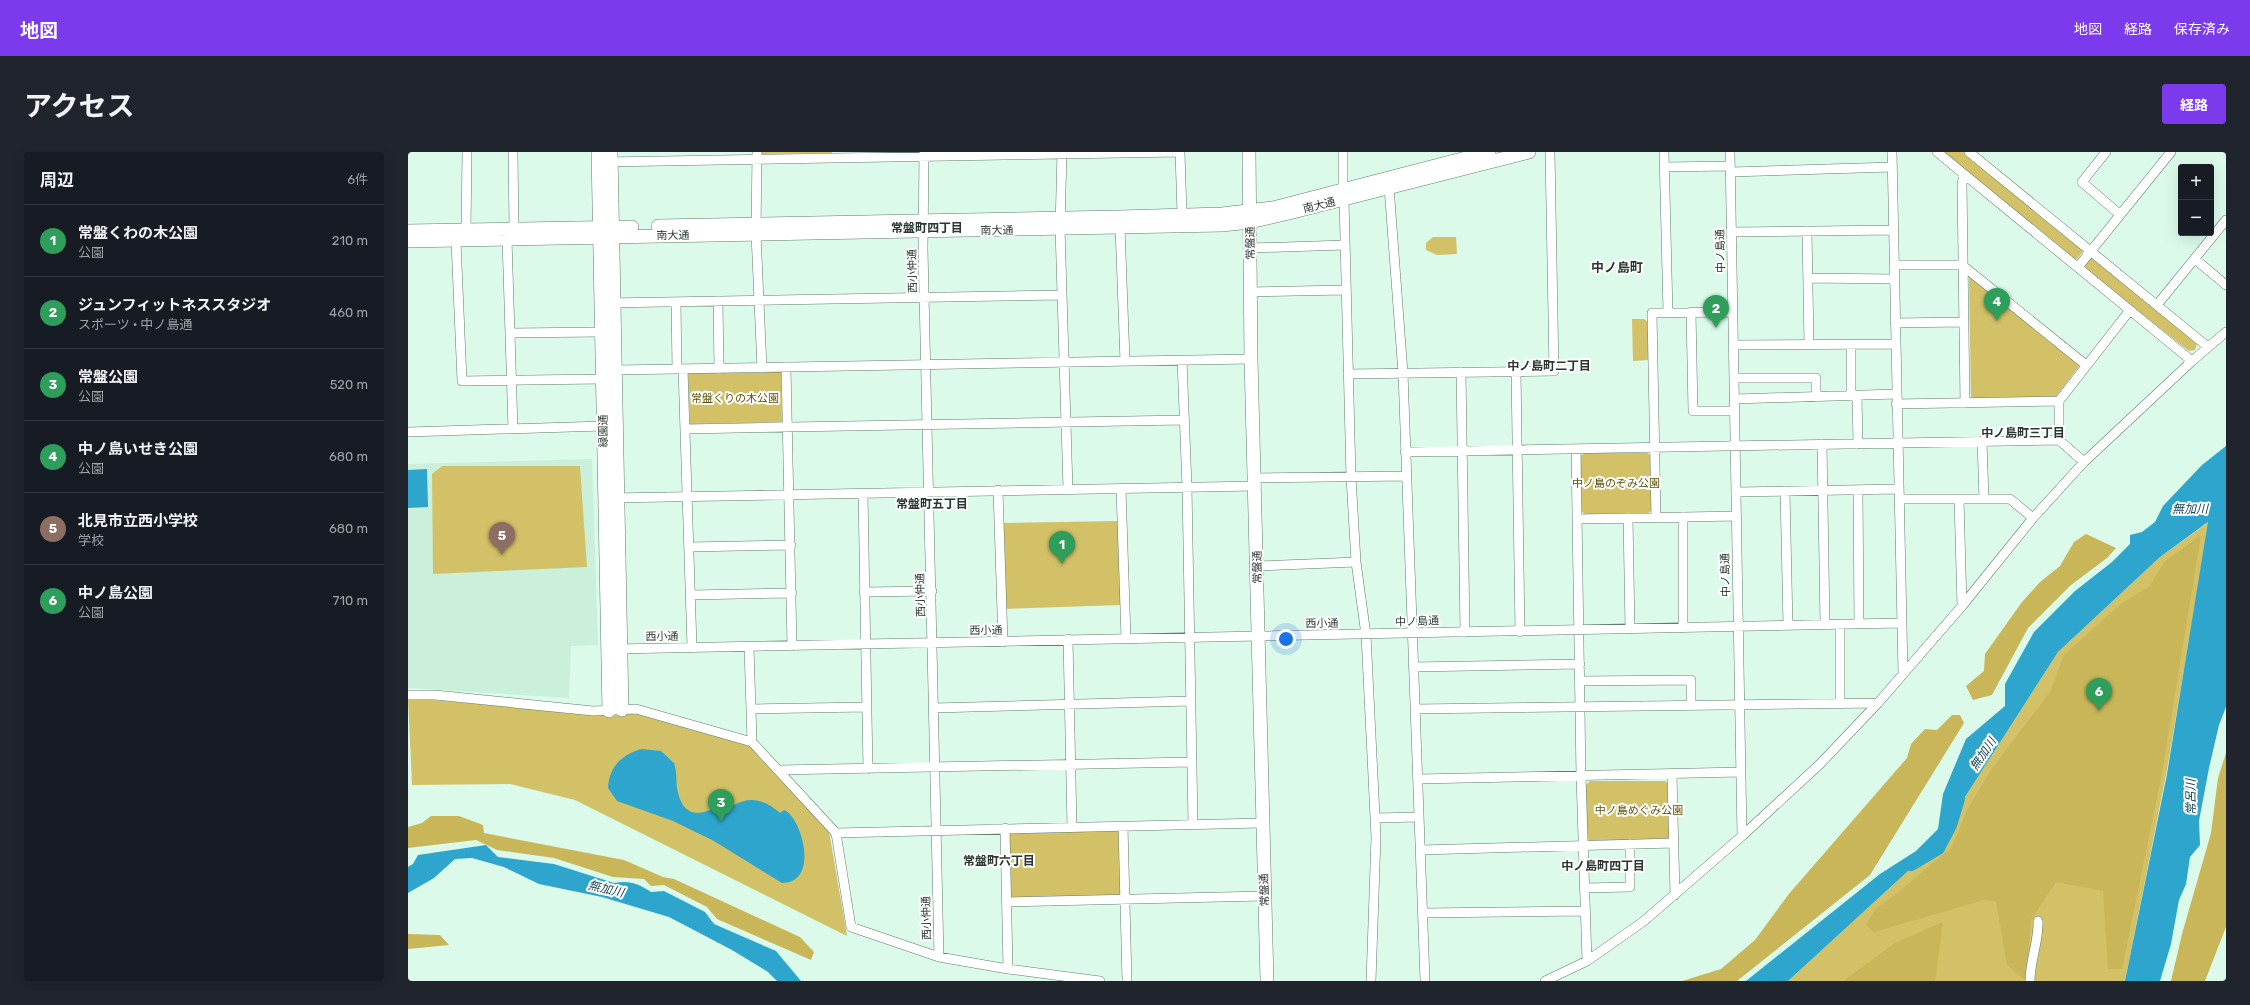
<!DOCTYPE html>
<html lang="ja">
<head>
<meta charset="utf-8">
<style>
  :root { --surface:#171b24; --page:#20242c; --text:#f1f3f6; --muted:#9ea1a6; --line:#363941; --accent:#7c3aed }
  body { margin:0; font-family:Rubik,"Noto Sans JP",sans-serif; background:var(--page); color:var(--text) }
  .controls { position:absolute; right:12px; top:12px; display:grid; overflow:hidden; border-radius:4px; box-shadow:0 4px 16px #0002 }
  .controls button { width:36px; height:36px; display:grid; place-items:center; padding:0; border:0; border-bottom:1px solid var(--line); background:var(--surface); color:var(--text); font:20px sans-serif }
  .you { position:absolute; left:878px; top:487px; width:14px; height:14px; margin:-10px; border:3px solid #fff; border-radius:50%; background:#1a73e8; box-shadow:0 0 0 6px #1a73e833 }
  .badge { display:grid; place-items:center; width:26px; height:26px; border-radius:50%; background:var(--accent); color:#fff; font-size:13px; font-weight:700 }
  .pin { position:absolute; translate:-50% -33px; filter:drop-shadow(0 1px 2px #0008) }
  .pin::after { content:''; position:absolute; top:21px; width:14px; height:12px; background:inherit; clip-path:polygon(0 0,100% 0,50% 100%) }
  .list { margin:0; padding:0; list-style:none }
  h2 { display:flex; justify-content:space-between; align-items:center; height:52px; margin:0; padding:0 16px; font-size:17px }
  h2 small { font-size:13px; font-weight:400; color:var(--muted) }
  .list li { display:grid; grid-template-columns:26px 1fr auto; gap:12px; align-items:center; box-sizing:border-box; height:72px; padding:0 16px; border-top:1px solid var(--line) }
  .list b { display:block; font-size:15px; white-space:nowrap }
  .list p { margin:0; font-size:13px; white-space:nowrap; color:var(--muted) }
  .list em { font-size:13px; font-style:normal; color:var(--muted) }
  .map { position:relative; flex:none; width:1818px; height:829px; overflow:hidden; border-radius:4px }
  header { display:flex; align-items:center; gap:24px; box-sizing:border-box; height:56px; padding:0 20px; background:var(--accent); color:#fff }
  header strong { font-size:19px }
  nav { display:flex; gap:22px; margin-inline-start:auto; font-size:14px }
  .intro { display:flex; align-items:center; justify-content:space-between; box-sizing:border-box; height:96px; padding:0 24px }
  h1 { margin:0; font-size:28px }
  .button { padding:10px 18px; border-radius:4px; background:var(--accent); color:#fff; font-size:14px; font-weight:700 }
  main { display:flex; gap:24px; padding:0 24px }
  aside { flex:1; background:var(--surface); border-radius:4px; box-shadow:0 4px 16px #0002 }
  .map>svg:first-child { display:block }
  .built { fill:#caf0dc }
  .green { fill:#d3c167 }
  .forest { fill:#c8b659 }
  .water { fill:#2ea5cc }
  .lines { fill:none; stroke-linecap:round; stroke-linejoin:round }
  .river { stroke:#2ea5cc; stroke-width:14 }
  .street-casing { stroke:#607c6d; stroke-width:10 }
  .secondary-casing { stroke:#607c6d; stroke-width:14 }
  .street { stroke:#fff; stroke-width:9 }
  .secondary { stroke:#fff; stroke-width:13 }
  .labels { text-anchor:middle; stroke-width:4; stroke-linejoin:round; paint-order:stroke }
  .street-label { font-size:11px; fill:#2a3730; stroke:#fff }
  .park-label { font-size:11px; fill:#5f5208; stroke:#fff }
  .neighbourhood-label { font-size:12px; font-weight:bold; fill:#2a3730; stroke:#fff }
  .water-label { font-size:12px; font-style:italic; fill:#114253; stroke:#fff }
  .quarter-label { font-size:13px; font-weight:bold; fill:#2a3730; stroke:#fff }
</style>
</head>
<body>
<header>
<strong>地図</strong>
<nav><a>地図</a><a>経路</a><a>保存済み</a></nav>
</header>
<div class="intro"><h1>アクセス</h1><a class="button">経路</a></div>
<main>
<aside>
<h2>周辺<small>6件</small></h2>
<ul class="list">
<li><span class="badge" style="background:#2e9e5b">1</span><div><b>常盤くわの木公園</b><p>公園</p></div><em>210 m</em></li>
<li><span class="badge" style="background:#2e9e5b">2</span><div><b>ジュンフィットネススタジオ</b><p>スポーツ · 中ノ島通</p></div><em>460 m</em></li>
<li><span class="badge" style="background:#2e9e5b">3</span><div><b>常盤公園</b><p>公園</p></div><em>520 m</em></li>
<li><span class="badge" style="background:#2e9e5b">4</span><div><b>中ノ島いせき公園</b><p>公園</p></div><em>680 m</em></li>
<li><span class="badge" style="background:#8d6e63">5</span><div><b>北見市立西小学校</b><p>学校</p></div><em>680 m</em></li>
<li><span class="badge" style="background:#2e9e5b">6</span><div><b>中ノ島公園</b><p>公園</p></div><em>710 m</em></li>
</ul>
</aside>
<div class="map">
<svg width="1818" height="829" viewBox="0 0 1818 829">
  <rect width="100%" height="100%" fill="#dbfae9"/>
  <path class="built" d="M184,307L190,493L163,494L161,546L0,536V312Z"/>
  <path class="green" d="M353,0H424V1L353,2Z
    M1534,0H1557L1676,98L1669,107L1664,106Z
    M1025,85H1048L1049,102L1029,103L1018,98V91Z
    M1683,106H1686L1789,192L1787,198L1781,199L1678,118L1677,111Z
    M1561,125L1672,213L1647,246H1563Z
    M1224,167H1236L1240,170V208L1225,209Z
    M373,220L374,270L282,272L280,221Z
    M1177,301H1239L1244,304L1245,358L1240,361L1177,362L1172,358V304Z
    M34,314H172L179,415L25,422L24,322Z
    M711,369L713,453L596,457L594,371Z
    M1801,370L1759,618L1717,829H1380L1523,698L1650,500L1752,405Z
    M0,546L179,561L184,564L228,560L338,591L344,595L421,679L439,784L167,648L102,632L4,633Z
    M1182,629H1257L1261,632L1262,684L1260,687L1182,689L1179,686L1178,633Z
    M712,677L713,745H603L600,679Z"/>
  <path class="forest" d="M1678,382L1708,396L1699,406L1663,433L1620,476L1584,543L1565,548L1558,534L1576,519L1577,502L1614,450L1632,430L1652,414L1666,390Z
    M1793,383L1754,621L1714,817H1700L1695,739L1648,730L1623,768L1618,829L1599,813L1588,749L1576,748L1466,780L1458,773L1467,757L1487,743L1544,695L1558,660L1582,619L1642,540L1656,503L1714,451L1742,434L1756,410Z
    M1544,563H1552L1556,571L1462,723L1329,829H1274L1313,817L1347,788L1380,743L1499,606L1503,592L1517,577L1529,578Z
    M1818,601V775L1797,829H1763L1774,782L1803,681L1810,626Z
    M23,664H51L75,673L76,681L216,708L255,725L266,727L392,785L406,800L403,808L309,767L299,755L256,733L243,734L236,727L205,725L146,706L89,698L68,688L0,696V675L14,671Z
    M1535,770L1527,829H1435L1487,791Z
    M0,782L32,783L41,793L0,797Z"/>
  <path class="water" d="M1818,294V555L1811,573L1801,616L1791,669L1792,693L1782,705L1778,732L1771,748L1763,792L1752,829H1717L1759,622L1800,370L1752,405L1650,500L1523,698L1380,829H1338L1472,722L1508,699L1530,677L1535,642L1558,587L1597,554V532L1626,480L1667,439L1704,410L1722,392V383L1734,380L1747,370L1755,354L1794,313Z
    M19,317L20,355L0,356V318Z
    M234,597L253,599L266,611C269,619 268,627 269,636C275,672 300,663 321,646L326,653C344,643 358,649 372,661L376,658C394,665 412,731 374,731L306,689L265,669L209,649L200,636C201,615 214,602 234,597Z
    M78,693L90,705L146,712L206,731C221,728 230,731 243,740L256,739L297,760L306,772L368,799L393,829H369L360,820L324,798L261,765L194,745L131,732L96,715L64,706L47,707L26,726L0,741V715L5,712L10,703Z"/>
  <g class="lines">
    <path class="river" d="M1503,712L1530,696L1542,673L1550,647"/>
    <g class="street-casing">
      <path id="street" d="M105,0L106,77
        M349,0L348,82L354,216
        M516,0L515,97L531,805
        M654,0L652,76L660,337
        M772,0L774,62
        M935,0V38
        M1256,0L1260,161
        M1322,0L1334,684
        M1484,0L1495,521
        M1529,0L1784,209
        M1561,0L1800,195
        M1698,0L1674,30L1711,62
        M197,10L772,0
        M1257,15L1322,14
        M1323,20L1484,15
        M1556,23L1554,32L1557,251
        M981,35L995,221L1017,829
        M936,47L943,325L948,410L958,483L968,685L963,829
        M712,75L717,209
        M58,78L59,0
        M1399,79L1401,193
        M1323,80L1485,78
        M99,87L105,277
        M48,89L54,229L194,227L208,218L843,207
        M843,96L937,93
        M1787,107L1818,133
        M1486,113H1554L1678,213
        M1670,115L1763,0
        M1400,126L1486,127
        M843,140L938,138
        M310,149L311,217
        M268,150L269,217
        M200,151L654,143
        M1749,153L1818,68
        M1283,160L1285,259H1326
        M1487,171L1555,170
        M103,181L193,180
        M1325,193L1487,192
        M1443,193V244
        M774,208L779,335L785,672
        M378,215L384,494
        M275,217L284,495
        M1108,219L1112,480
        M1053,220L1057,480
        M940,222L1146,219L1142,0
        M1326,226H1408V245
        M1449,244L1450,292
        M1327,247L1488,242
        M1488,252L1651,249
        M277,277L776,268
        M0,280L195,274
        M1574,289L1576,347
        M1414,292L1417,472
        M1168,297L1173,624L1179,809
        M997,300L1651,288
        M1676,310L1651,288V249L1722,158
        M847,326L998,324
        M713,337L718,486
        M590,338L595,490
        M1450,338L1451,472
        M1377,339L1380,473
        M1329,340L1490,337
        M455,342L460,617
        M205,346L848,334
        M1491,347H1602L1625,366
        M1551,347L1554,454
        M1248,365L1244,161L1324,160
        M1220,366L1222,477
        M1169,367L1329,364
        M281,395L383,393
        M849,414L948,410
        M456,440L524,439
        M283,443L384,441
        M1432,472V551
        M1275,475V365
        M660,487L664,675
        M341,495L344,590
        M209,497L1493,471
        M1005,515L1172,512
        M1172,529L1283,528V553
        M0,543H27L185,559L228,557L344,590L428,681L854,671
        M526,556L782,549
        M343,557L459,555
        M1007,557L1470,551
        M370,618L784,610
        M1264,622L1267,743
        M1010,627L1333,620
        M967,666L1011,665
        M715,674L719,829
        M597,676L600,817
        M428,681L443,775L531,805L600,817L692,829
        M1013,698L1266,691
        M1176,736L1222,735V692
        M599,750L856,744
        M1016,761L1177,759
        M1137,829L1179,809L1236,769L1334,684L1412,612L1470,551L1554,454L1625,366L1676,310L1784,209L1818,180
        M1622,829C1622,808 1631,789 1630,769"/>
    </g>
    <g class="secondary-casing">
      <path id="secondary" d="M190,0L201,559
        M203,0L214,558
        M841,0L843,207L859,829
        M250,74L711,65L814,62L865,56L1081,0
        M0,79L224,75
        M0,89L814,73L842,70L881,61L1121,0"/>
    </g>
    <use href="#street" class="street"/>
    <use href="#secondary" class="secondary"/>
  </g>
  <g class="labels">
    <g class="street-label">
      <text transform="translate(911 53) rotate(-14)" y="4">南大通</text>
      <text transform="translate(589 78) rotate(-1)" y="4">南大通</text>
      <text transform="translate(265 83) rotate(-1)" y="4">南大通</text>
      <text transform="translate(842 91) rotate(-91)" y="4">常盤通</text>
      <text transform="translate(1312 99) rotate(-91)" y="4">中ノ島通</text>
      <text transform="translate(504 119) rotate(-91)" y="4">西小仲通</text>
      <text transform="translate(195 279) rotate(-91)" y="4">緑園通</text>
      <text transform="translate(849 415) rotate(-91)" y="4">常盤通</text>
      <text transform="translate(1317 423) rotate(-91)" y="4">中ノ島通</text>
      <text transform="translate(512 443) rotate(-91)" y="4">西小仲通</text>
      <text transform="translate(1009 469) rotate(-2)" y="4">中ノ島通</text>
      <text transform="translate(914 471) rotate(-1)" y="4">西小通</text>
      <text transform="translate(578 478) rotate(-1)" y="4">西小通</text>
      <text transform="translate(254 484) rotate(-1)" y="4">西小通</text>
      <text transform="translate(856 738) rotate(-92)" y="4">常盤通</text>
      <text transform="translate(518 766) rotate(-91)" y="4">西小仲通</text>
    </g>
    <g class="park-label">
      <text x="327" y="250">常盤くりの木公園</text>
      <text x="1208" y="335">中ノ島のぞみ公園</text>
      <text x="1231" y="662">中ノ島めぐみ公園</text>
    </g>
    <g class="neighbourhood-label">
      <text x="519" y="80">常盤町四丁目</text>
      <text x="1141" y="218">中ノ島町二丁目</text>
      <text x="1615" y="285">中ノ島町三丁目</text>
      <text x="524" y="356">常盤町五丁目</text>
      <text x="591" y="713">常盤町六丁目</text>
      <text x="1195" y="718">中ノ島町四丁目</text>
    </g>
    <g class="water-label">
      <text x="1782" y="361">無加川</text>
      <text transform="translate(1575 602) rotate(-56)" y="4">無加川</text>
      <text transform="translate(1783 645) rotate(-91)" y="4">常呂川</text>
      <text transform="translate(198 737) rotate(13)" y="4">無加川</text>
    </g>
    <g class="quarter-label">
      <text x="1209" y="120">中ノ島町</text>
    </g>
  </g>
</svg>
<div class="controls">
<button>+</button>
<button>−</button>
</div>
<div class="you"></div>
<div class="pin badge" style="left:654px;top:412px;background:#2e9e5b">1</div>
<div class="pin badge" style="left:1308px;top:176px;background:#2e9e5b">2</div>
<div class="pin badge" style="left:313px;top:670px;background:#2e9e5b">3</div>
<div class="pin badge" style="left:1589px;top:169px;background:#2e9e5b">4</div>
<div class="pin badge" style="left:94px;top:403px;background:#8d6e63">5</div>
<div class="pin badge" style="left:1691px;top:559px;background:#2e9e5b">6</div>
</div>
</main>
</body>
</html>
